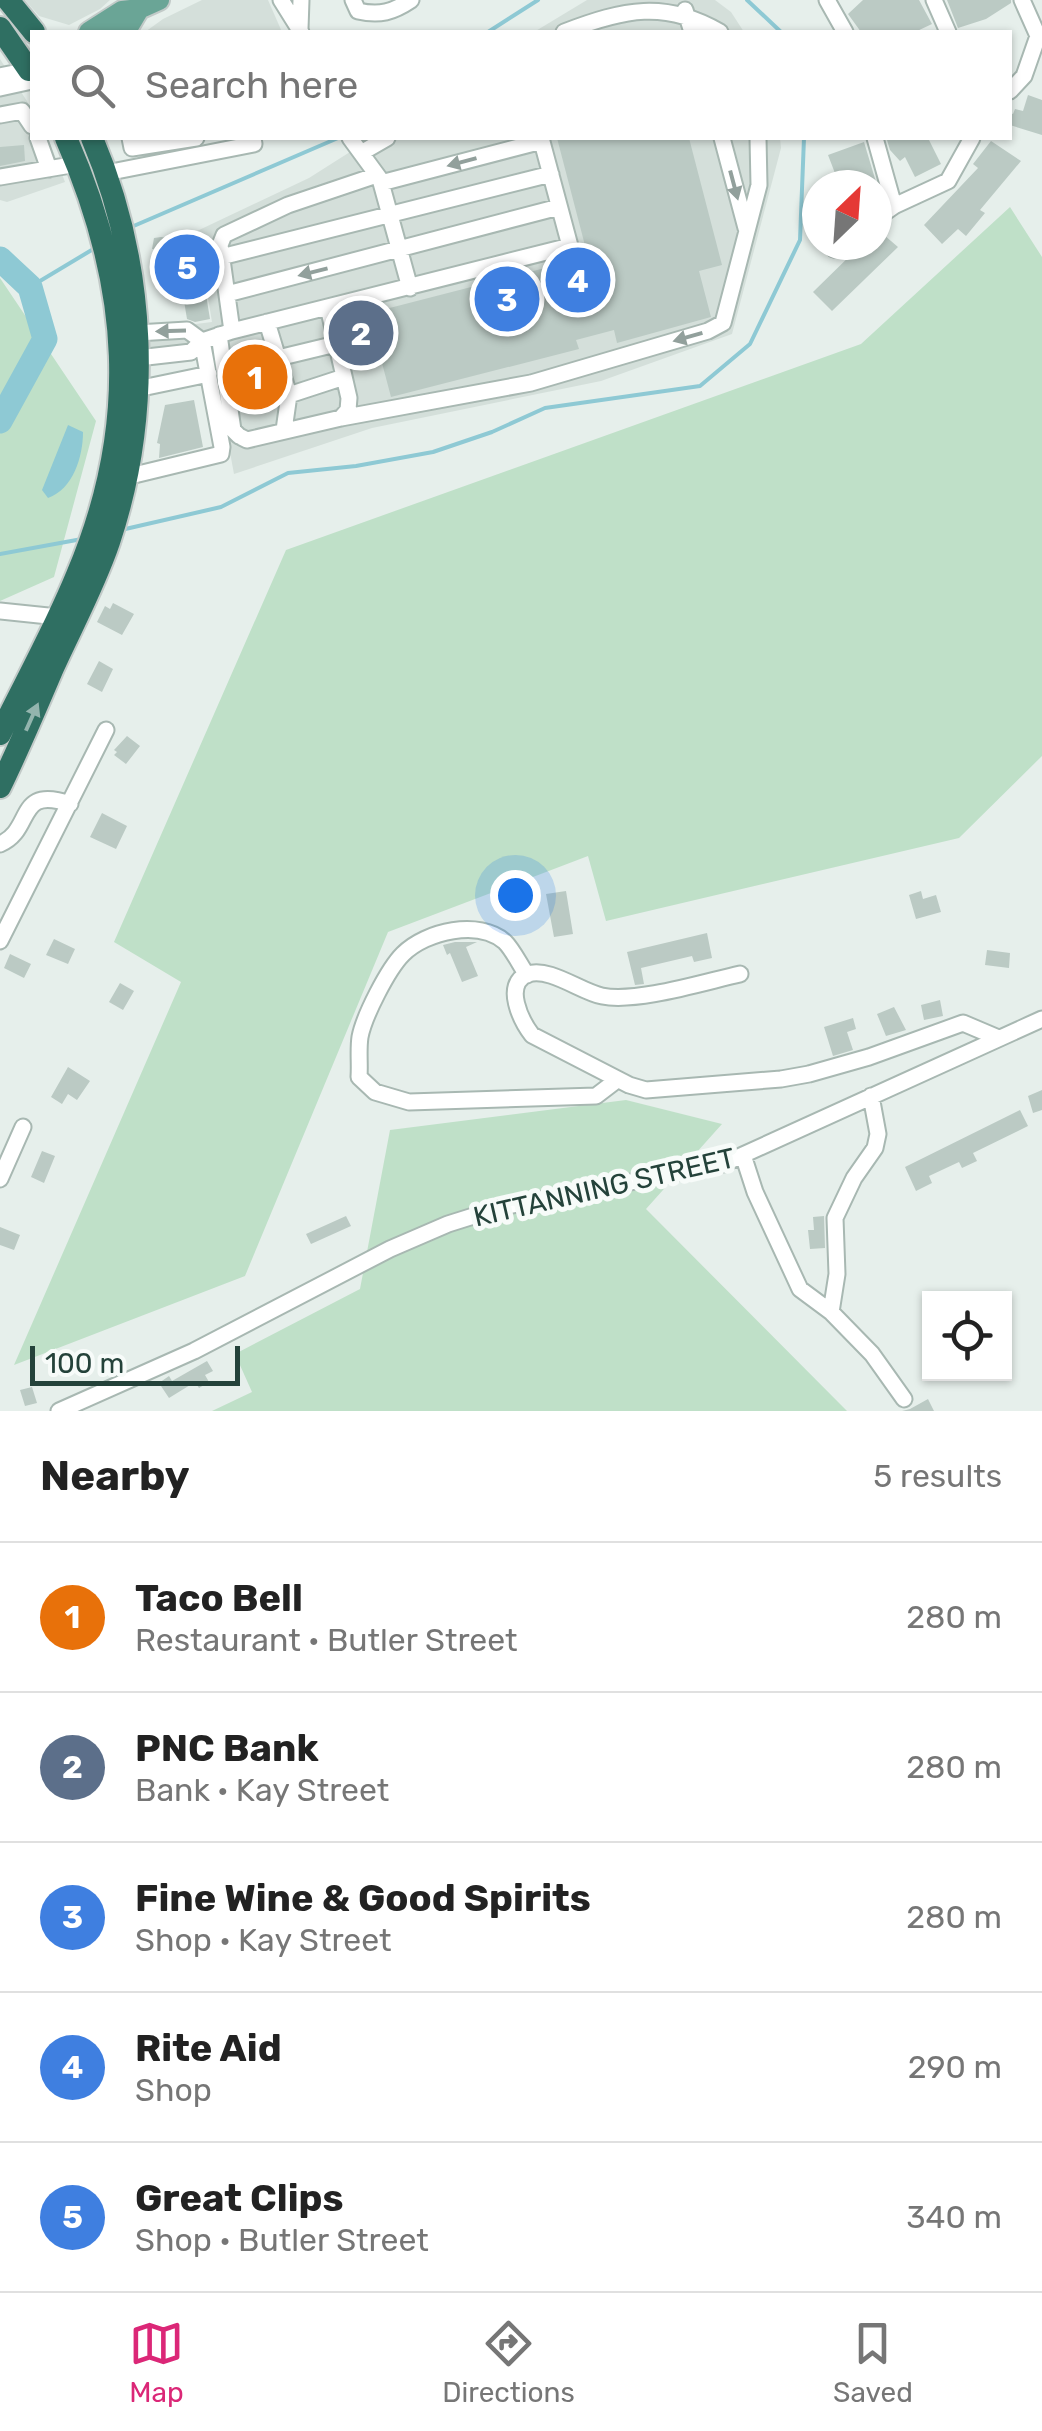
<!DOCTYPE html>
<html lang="en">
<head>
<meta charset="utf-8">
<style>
  :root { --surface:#fff; --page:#f2f2f2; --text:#222; --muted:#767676; --line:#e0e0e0; --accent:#db2777 }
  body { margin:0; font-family:Rubik,sans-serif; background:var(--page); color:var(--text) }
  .controls { position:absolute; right:30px; bottom:30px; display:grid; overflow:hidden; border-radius:0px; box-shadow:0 2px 8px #0004 }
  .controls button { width:90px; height:90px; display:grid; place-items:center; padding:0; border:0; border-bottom:2px solid var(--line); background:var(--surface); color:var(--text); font:50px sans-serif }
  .compass { position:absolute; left:802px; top:170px; width:90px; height:90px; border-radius:50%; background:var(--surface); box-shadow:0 2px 8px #0004; rotate:25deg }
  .scale { position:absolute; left:30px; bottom:25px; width:210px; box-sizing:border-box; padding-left:10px; border:5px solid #24423a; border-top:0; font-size:28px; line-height:35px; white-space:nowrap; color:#24423a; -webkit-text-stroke:8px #f7fbf9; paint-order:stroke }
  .you { position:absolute; left:515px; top:895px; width:35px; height:35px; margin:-25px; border:8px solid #fff; border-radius:50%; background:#1a73e8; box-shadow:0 0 0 15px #1a73e833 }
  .badge { display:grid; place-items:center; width:65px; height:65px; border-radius:50%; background:var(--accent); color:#fff; font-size:32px; font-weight:700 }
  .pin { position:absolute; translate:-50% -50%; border:5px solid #fff; box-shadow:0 2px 10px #0006 }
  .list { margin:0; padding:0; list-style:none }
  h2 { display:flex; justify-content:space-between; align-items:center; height:130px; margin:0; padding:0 40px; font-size:42px }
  h2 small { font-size:32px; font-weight:400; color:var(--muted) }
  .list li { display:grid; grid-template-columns:65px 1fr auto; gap:30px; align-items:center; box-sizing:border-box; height:150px; padding:0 40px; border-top:2px solid var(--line) }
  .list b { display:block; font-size:38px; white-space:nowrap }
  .list p { margin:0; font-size:32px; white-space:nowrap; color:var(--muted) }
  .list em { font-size:32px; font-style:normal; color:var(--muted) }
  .icon { flex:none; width:55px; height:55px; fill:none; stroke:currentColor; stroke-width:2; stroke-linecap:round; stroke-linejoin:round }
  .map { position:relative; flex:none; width:1042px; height:1411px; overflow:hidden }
  .search { position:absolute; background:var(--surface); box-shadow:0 2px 8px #0004; left:30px; right:30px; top:30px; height:110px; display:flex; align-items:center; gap:25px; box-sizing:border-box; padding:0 35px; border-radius:0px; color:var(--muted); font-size:38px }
  .sheet { height:880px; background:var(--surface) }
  nav { display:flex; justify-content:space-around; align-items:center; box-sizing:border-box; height:140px; border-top:2px solid var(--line); background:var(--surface); font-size:28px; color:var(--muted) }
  nav a { display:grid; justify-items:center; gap:5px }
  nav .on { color:var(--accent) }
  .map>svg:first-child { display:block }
  .built { fill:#d4dfda }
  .green { fill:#bfe0c8 }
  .water { fill:#8ec9d4 }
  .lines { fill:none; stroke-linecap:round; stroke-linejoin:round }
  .stream { stroke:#8ec9d4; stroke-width:4 }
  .river { stroke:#8ec9d4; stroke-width:25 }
  .building { fill:#bbcac4 }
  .minor-casing { stroke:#a8b8b2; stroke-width:19 }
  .major-casing { stroke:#c2cac8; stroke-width:24 }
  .highway-casing { stroke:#c2cac8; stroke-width:26 }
  .minor { stroke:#fff; stroke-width:15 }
  .major { stroke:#6aa596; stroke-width:20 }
  .highway { stroke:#2f6f62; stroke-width:22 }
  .oneway { fill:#92a09c }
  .oneway2 { fill:#93b5ae }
  .labels { text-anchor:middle; stroke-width:10; stroke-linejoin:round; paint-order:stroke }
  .street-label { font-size:28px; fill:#24423a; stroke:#f7fbf9 }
</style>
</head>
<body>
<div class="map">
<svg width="1042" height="1411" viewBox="0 0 1042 1411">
  <rect width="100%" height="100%" fill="#e6efeb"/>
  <path class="built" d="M25,0H110L100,9L69,25L39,16Z
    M202,0H268L282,32H145L163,19Z
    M587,0H715L731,12L744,32H534Z
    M0,59L32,109V138H48L65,182L7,202L0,200Z
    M372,138H780L781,148L732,334L601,381L372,428L234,474L212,355L148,366L147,330L212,322L197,231L309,178Z"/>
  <path class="green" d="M1010,207L1042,257V756L959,838L606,921L588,856L388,932L245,1276L14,1365L181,982L114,942L286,550L861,344Z
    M0,278L96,421L54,577L0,601Z
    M626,1100L722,1124L646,1209L847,1411H212L252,1392L235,1354L360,1289L390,1130Z"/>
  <path class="water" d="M68,425L83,432C83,457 73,489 48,498L42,490Z"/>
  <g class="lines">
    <path class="stream" d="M747,0L781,32
      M488,32L538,0
      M129,228L338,138
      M30,287L95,248
      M121,530L221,507L288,473L356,466L433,452L492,432L545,408L700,386L750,344L800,240L804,138
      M0,554L82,539"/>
    <path class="river" d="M0,259L30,287L45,339L0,421"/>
  </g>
  <path class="building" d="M863,0H919L932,24L915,32H861L848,14Z
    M947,0H1011V3L986,19L958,28Z
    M1028,95L1042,100V135L1010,125V113L1013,114L1015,109L1023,111Z
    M557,138H689L722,265L699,271L711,317L617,343L614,330L576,340L579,349L391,397L382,363L354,370L343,320L588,257Z
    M890,138H928L941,164L915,177L905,157L900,161L890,150L887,140Z
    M991,141L1021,161L980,210L985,213L966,236L958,229L942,244L924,225L978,168L973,164Z
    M864,142L876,182L845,185L844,179L838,181L828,155Z
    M24,145L25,161L0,166V147Z
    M877,229L898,247L832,311L813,292L861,245H877Z
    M161,237L187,241L197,240L210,319L195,322L187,319L177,259L158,255L159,250L152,249L154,238Z
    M262,352L274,401V407L257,411L243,357Z
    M194,400L203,447L159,458L160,444L157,443L165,405Z
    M113,603L134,614L122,635L97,622L105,606L110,609Z
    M99,661L113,669L102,692L87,684Z
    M127,736L140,746L126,764L114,755L117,752L114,750Z
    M102,813L127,826L116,849L90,837Z
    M566,891L573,934L554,937L546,894Z
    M921,891L923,899L936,895L941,912L916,919L909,895Z
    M707,933L712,958L694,962L692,956L641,968L644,984L635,985L627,952Z
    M54,939L75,949L68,964L46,955Z
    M455,942H477L466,947L478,976L462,982L450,953L447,955L443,945Z
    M987,950L1010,953L1009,968L985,965Z
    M10,954L31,964L24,978L4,968Z
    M120,983L134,991L123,1010L109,1002Z
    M940,1000L943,1016L924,1020L921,1005Z
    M894,1007L906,1030L886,1036L877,1014Z
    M853,1018L856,1029L847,1032L853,1050L833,1056L824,1027Z
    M68,1067L90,1081L77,1100L68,1094L62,1104L51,1097Z
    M1042,1090V1110L1033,1113L1028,1096Z
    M1020,1110L1028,1126L973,1153L977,1161L962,1168L959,1162L929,1176L932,1183L916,1191L905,1167Z
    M42,1151L55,1156L44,1183L31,1177Z
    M346,1216L351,1226L311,1244L306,1234Z
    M824,1216L825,1248L810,1249L808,1230H814L813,1217Z
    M0,1227L20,1235L14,1250L0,1245Z
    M207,1361L213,1371L205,1375L209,1382L199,1388L195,1382L169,1398L159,1383L169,1376L172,1381Z
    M32,1387L37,1403L25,1406L20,1390Z
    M928,1399L934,1411H902L910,1409Z"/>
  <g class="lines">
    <g class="minor-casing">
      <path id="minor" d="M281,0L301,32
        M353,0L358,11C380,16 393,12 411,0
        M827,0L845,32
        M934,0L948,32
        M685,10L692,32
        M300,29L301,0
        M564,32C624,9 665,0 720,32
        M0,76L29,70
        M0,88L32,81
        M1010,91L1024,76L1038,36L1022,0
        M0,115L22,111L32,126
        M38,138L49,169
        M130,138L132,148L196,138
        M350,138L380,179L410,288
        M722,138L746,228
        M875,138L894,206
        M361,153L387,138
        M106,173L254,144L253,138
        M0,177L77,164
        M381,183L542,141
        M877,218L894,206L948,181L972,138
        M834,249L840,245
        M221,257L551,174
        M227,294L559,207
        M328,307L349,398L348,410L341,418
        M267,322L289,395L284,430
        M232,331L220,245L224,235L288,205L377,175
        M219,335L233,430L239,436
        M138,358L191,352L202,341L232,331L570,246L541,138
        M278,358L336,344
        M137,389L209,374
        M289,395L344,377
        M239,436L247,440L341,418L531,383L708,331L723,323L759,185L758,138
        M126,477L221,454L222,447L202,341L187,330L137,333
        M0,611L58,617
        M0,844C34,830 15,785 70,804
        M0,941L106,730
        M740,974C704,982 637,1003 602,996C581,992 550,967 528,974C502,984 522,1022 532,1035L629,1085L646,1090L781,1079L809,1074L869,1057L963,1023L996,1037
        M527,975C520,965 513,950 505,942C479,919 426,931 403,954C388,969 364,1016 360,1037C358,1050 360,1064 359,1077L375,1092L409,1102L596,1096L617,1080
        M743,1155L755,1192L800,1289L831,1312L872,1354L904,1399
        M0,1179L23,1127
        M831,1312L837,1274L835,1218L854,1178L875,1148L878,1134L871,1096
        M59,1411L194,1351L390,1249L448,1224L502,1207L723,1164L1042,1019"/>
    </g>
    <g class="major-casing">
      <path id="major" d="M89,32L122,11L139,9L159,0
        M117,32L130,24L139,9"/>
    </g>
    <g class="highway-casing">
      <path id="highway" d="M8,0L34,32
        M0,28L29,70
        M0,734C26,681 55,629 77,575C141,424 131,286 66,138
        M0,787C19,748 36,708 53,668C72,626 94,586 109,542C153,410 146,265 92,138"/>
    </g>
    <use href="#minor" class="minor"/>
    <use href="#major" class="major"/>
    <use href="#highway" class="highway"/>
  </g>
  <defs><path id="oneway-solid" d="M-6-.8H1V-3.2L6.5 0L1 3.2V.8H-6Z" transform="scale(2.5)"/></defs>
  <g class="oneway">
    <use href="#oneway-solid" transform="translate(462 162) rotate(165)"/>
    <use href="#oneway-solid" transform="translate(734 185) rotate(75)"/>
    <use href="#oneway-solid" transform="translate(313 272) rotate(166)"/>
    <use href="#oneway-solid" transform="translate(171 331) rotate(178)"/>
    <use href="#oneway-solid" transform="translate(688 337) rotate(164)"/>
  </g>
  <use class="oneway2" href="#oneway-solid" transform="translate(32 717) rotate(-66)"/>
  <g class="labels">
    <g class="street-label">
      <text transform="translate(604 1187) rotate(-13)" y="10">KITTANNING STREET</text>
    </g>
  </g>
</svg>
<div class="controls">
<button><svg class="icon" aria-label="locate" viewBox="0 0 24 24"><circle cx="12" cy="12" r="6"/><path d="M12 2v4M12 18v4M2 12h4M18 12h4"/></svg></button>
</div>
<svg class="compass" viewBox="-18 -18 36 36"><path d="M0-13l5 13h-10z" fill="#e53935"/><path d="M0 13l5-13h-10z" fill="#767676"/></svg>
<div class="scale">100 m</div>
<div class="you"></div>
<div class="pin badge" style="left:255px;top:377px;background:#e8710a">1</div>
<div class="pin badge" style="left:361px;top:333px;background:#5c6f8a">2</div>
<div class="pin badge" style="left:507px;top:299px;background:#3f7fe0">3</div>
<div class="pin badge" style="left:578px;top:280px;background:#3f7fe0">4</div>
<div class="pin badge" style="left:187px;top:267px;background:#3f7fe0">5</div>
<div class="search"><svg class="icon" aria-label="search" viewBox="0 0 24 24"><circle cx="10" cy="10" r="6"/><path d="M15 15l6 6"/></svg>Search here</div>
</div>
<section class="sheet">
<h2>Nearby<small>5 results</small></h2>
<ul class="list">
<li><span class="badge" style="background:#e8710a">1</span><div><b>Taco Bell</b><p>Restaurant · Butler Street</p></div><em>280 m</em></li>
<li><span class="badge" style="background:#5c6f8a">2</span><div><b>PNC Bank</b><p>Bank · Kay Street</p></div><em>280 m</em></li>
<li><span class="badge" style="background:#3f7fe0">3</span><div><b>Fine Wine &amp; Good Spirits</b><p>Shop · Kay Street</p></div><em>280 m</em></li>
<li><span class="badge" style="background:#3f7fe0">4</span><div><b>Rite Aid</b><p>Shop</p></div><em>290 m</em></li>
<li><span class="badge" style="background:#3f7fe0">5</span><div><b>Great Clips</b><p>Shop · Butler Street</p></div><em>340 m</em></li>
</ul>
</section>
<nav>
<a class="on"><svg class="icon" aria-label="map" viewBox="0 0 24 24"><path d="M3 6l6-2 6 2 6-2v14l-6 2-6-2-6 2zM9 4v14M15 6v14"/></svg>Map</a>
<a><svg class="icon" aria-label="directions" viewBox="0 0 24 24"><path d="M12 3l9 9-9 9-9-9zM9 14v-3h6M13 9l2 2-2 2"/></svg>Directions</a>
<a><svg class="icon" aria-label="saved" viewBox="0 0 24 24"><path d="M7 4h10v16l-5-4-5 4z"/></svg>Saved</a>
</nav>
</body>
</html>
